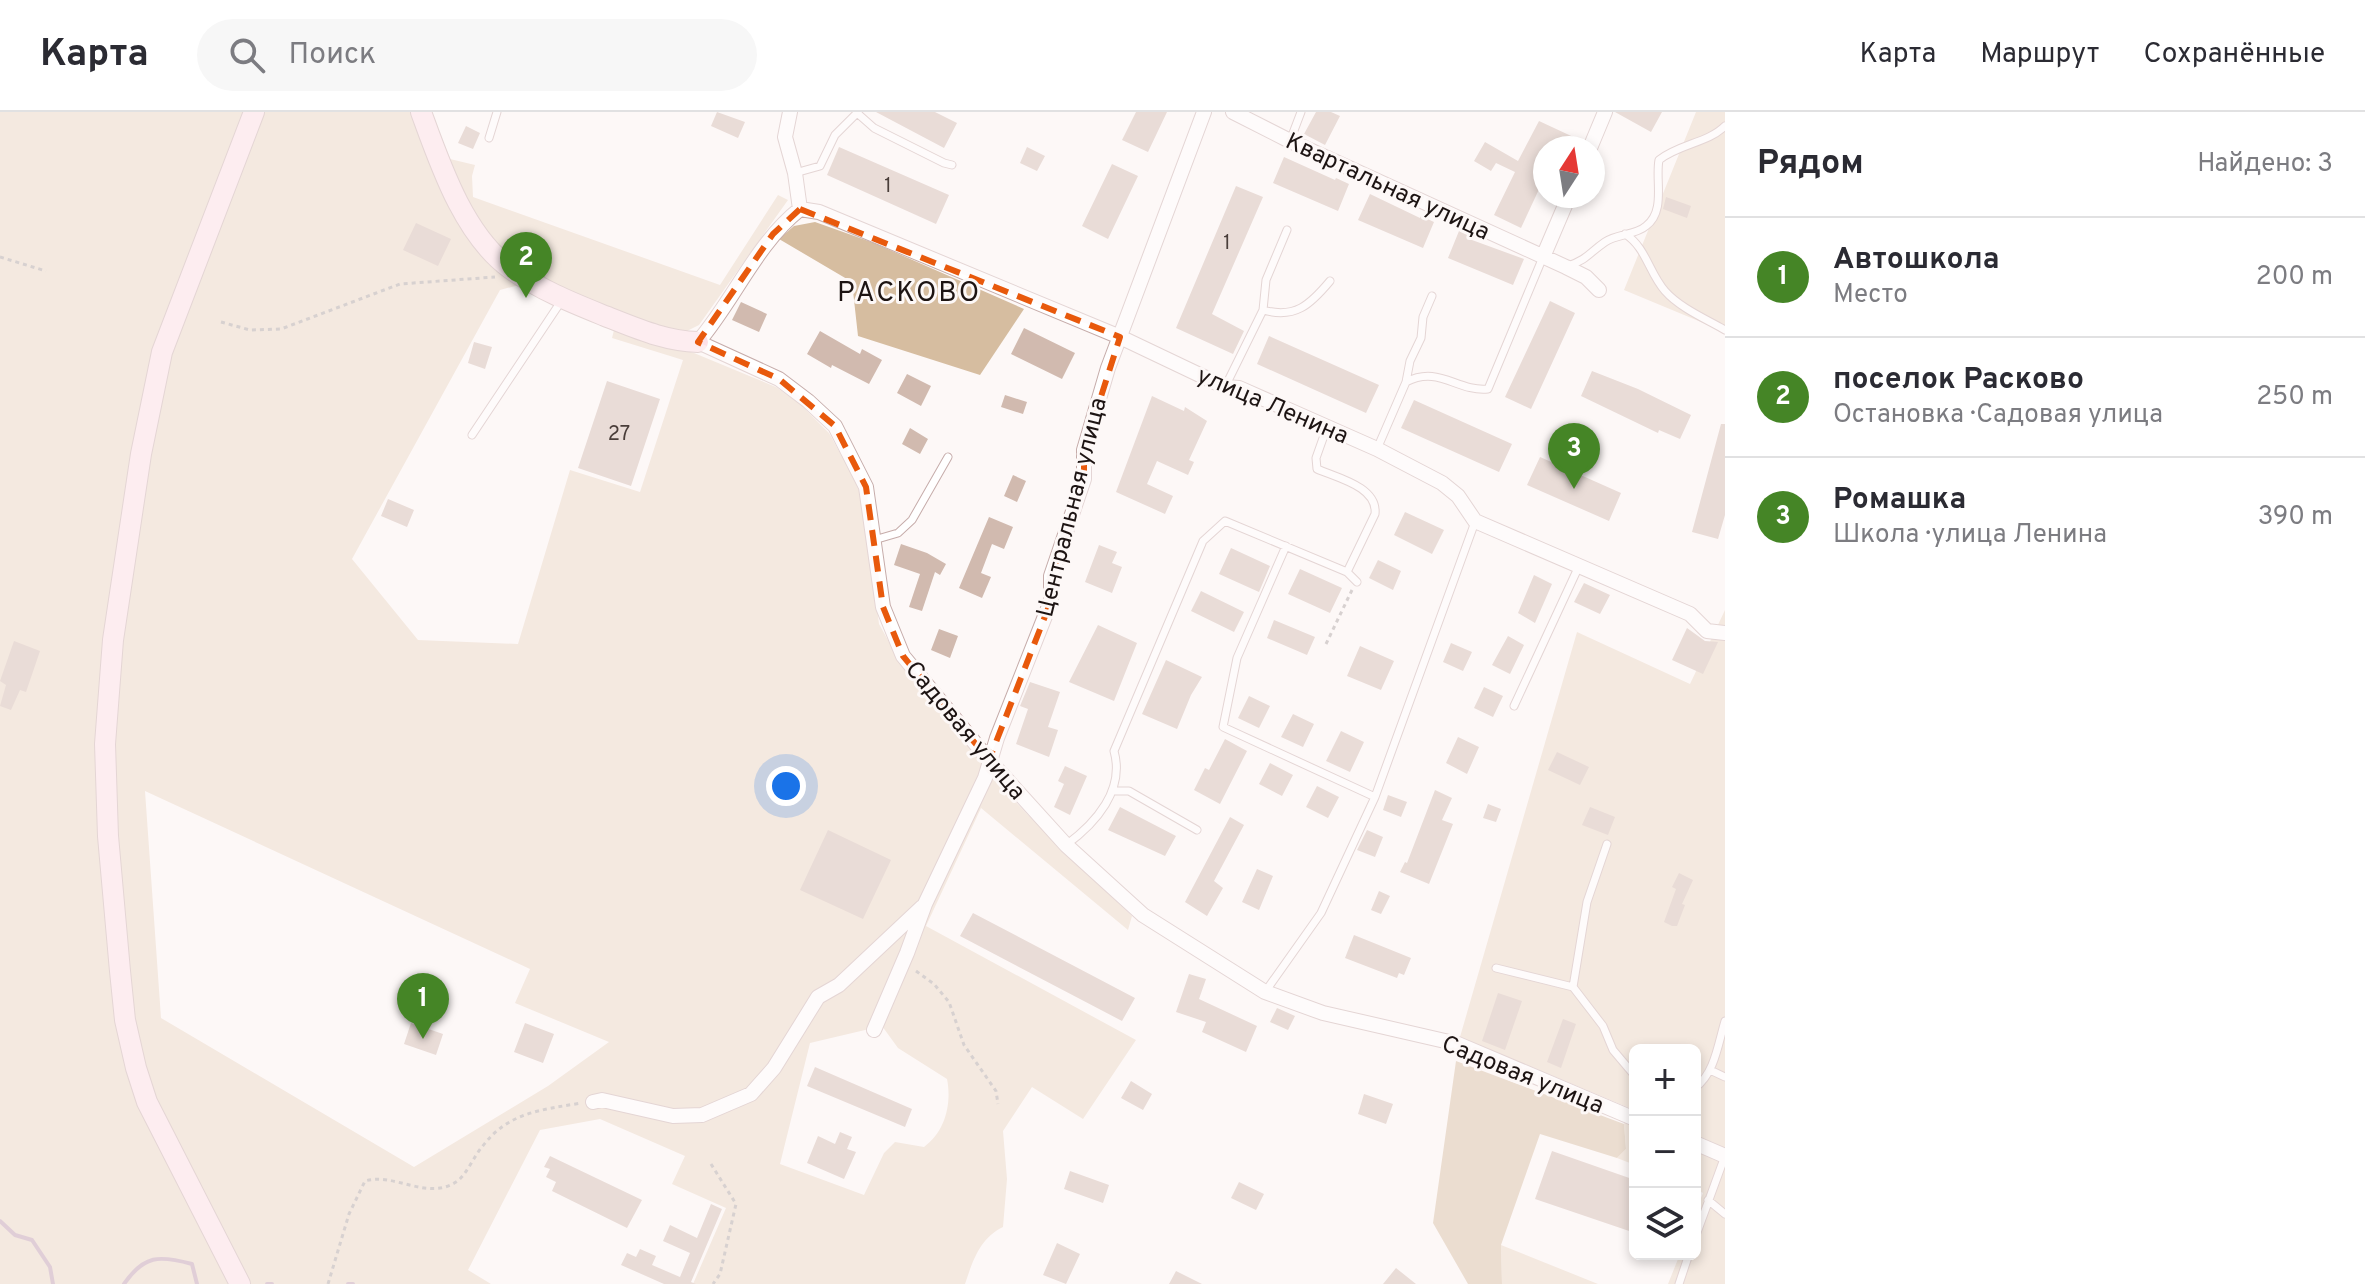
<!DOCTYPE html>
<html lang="ru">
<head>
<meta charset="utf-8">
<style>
  :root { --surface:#fff; --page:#f7f7f7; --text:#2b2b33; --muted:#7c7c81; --line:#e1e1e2; --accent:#458526 }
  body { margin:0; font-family:Overpass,sans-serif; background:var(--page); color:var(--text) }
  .controls { position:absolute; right:24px; bottom:24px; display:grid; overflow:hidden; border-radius:12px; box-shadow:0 4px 12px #0003 }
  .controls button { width:72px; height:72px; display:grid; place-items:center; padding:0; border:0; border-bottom:2px solid var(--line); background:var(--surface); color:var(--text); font:40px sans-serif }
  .compass { position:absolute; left:1533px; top:24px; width:72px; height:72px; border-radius:50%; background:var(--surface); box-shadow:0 4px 12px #0003; rotate:12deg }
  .you { position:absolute; left:786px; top:674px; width:28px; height:28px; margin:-20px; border:6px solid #fff; border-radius:50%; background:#1a73e8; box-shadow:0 0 0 12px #1a73e833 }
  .badge { display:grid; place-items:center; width:52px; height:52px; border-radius:50%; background:var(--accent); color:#fff; font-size:26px; font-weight:700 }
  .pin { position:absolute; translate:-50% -66px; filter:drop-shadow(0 2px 4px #0008) }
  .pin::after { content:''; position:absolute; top:42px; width:28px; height:24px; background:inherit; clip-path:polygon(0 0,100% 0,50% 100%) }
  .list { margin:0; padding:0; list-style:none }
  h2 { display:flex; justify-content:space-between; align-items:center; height:104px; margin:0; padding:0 32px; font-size:34px }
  h2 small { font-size:26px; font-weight:400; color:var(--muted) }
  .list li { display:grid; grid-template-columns:52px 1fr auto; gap:24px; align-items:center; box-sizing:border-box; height:120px; padding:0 32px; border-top:2px solid var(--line) }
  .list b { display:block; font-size:30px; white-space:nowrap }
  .list p { margin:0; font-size:26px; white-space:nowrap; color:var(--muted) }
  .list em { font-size:26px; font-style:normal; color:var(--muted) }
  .icon { flex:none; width:44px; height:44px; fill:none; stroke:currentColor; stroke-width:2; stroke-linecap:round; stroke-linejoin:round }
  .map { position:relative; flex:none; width:1725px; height:1172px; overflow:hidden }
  header { display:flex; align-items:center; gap:48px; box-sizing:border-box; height:112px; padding:0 40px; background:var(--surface); border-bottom:2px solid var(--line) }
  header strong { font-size:38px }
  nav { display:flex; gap:44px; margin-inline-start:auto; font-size:28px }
  .search { width:560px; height:72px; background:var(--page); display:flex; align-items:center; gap:20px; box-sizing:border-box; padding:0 28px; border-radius:44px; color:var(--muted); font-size:30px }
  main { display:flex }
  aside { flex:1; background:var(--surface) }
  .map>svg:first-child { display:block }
  .green { fill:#e9d7c3; fill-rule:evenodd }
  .forest { fill:#d6bda0 }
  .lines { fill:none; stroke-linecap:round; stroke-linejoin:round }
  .stream { stroke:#bd9cb0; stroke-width:4 }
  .building { fill:#d1baaf }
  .lane-casing { stroke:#c6acaa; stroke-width:9 }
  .street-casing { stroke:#c6acaa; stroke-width:16 }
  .secondary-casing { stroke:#c6acaa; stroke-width:22 }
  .path { stroke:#a9a2a1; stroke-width:3; stroke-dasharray:4 4; stroke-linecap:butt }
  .lane { stroke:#fff; stroke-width:7 }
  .street { stroke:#fff; stroke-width:14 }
  .secondary { stroke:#fde0e7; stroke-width:20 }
  .marked { fill:none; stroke:#e8590c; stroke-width:6; stroke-dasharray:16 10; stroke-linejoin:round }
  .labels { text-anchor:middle; stroke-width:6; stroke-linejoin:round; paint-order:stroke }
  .number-label { font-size:20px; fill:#4a3e3a }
  .street-label { font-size:24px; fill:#1d1413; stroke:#fdf8f7 }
  .quarter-label { font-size:28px; letter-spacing:2px; fill:#1d1413; stroke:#fdf8f7 }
</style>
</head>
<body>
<header>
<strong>Карта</strong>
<div class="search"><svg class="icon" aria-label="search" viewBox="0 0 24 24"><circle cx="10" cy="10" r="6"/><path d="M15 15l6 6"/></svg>Поиск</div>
<nav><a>Карта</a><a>Маршрут</a><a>Сохранённые</a></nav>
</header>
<main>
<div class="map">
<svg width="1725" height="1172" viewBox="0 0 1725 1172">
  <rect width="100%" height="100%" fill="#fdf8f7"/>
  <path class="green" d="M0,0H411L442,80L478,135L519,173L500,178L352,447L418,528L518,532L570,358L640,380L683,248L612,226L614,218L694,241L776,275L800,292L829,321L856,370L864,392L879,512L898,546L1005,679L1062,738L1132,804L1128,818L981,696L926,814L1136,928L1083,1007L1032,975L1003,1019L1007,1067L1003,1115C980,1126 973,1148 965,1172H693L726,1096L672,1072L685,1044L600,1007L540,1018L468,1158L491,1172H0ZM145,679L530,857L515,891L609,930L548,974L414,1055L161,906ZM882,914L898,936L947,967C952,992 945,1020 924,1035L895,1030L884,1041L864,1083L780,1052L810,931Z
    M1696,0H1725V220L1624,178Z
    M450,47L475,53L472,64L473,85L720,173L778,83L788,88L699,213L685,220L668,218C616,200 559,185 515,151C485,126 462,83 450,47Z
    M1725,498V1172H1668L1680,1142H1695V1101L1703,1081L1695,1077V938H1635V1053L1617,1046L1626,1037L1624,1012L1632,997L1460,925L1577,520L1690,572Z
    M1501,1133L1598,1172H1502Z"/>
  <path class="forest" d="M815,110L874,131L1024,197L980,263L858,224L852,170L779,127L794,114Z
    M1456,949L1624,1012L1626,1037L1617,1046L1540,1022L1501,1133L1502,1172H1468L1433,1111Z"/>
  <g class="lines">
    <path class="stream" d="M0,1109L15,1123L32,1128L50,1155L53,1172
      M124,1172C144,1143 159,1143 192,1152L197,1172
      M267,1172H272
      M348,1172H353"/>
  </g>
  <path class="building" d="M717,0L745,10L738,26L711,14Z
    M876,0H935L957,11L944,36Z
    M1136,0H1167L1148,40L1122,28Z
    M1316,0H1331L1340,4L1325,33L1304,22Z
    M1615,0H1662L1651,20Z
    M1539,9L1582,29L1580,36H1552L1545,33V75L1541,73L1521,116L1494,103L1515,60L1496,51L1491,59L1474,49L1485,30L1518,49Z
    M466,14L480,21L473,37L458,31Z
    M839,35L949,83L936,112L827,63Z
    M1027,35L1045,44L1037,59L1020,51Z
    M1284,45L1335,68L1336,66L1349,72L1338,99L1273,71Z
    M1112,52L1138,64L1108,127L1082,114Z
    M1236,74L1263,85L1212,202L1244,219L1233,242L1176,216Z
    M1370,82L1420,106L1421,104L1434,110L1423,136L1358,108Z
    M1666,85L1691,94L1687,106L1663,97Z
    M416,111L451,127L438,154L403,138Z
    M1459,119L1473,125L1472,128L1524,147L1513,173L1448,146Z
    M1550,189L1575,201L1531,297L1505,285Z
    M741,190L767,202L759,220L732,208Z
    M1024,216L1075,241L1062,267L1011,242Z
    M820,219L860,242L862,237L882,248L869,272L832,253L831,256L807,242Z
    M1269,224L1379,273L1366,301L1257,252Z
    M474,230L492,235L485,257L468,251Z
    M1592,259L1638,277L1691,303L1680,327L1659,318L1658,321L1581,284Z
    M907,262L931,274L921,294L897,281Z
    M607,269L660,287L631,374L578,356Z
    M1005,283L1027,290L1023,302L1001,295Z
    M1152,284L1184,299L1185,295L1207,309L1189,348L1194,350L1188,363L1157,349L1147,372L1173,384L1165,402L1116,380Z
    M1414,288L1512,332L1499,360L1401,316Z
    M1721,312H1725V403L1718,427L1692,420Z
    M910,316L928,327L920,342L902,332Z
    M1540,345L1621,381L1609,409L1527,373Z
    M1013,363L1026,369L1017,390L1004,384Z
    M388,387L414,398L407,415L381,404Z
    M1405,400L1444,418L1432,442L1394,423Z
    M989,405L1013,415L1004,437L992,432L981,461L991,465L982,486L959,476Z
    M901,432L927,441L946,452L940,463L935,460L922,499L909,495L920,462L894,453Z
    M1099,433L1117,440L1112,451L1122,455L1112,481L1085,470Z
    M1231,436L1270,454L1259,480L1219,462Z
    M1378,448L1401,459L1393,478L1369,466Z
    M1300,457L1342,476L1330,501L1288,482Z
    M1534,463L1552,472L1535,511L1518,501Z
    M1584,471L1610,483L1600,502L1574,490Z
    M1201,479L1244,500L1234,520L1191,499Z
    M1274,508L1315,525L1307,543L1267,526Z
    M1098,513L1137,531L1114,589L1069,570Z
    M1687,516L1705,529L1718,530L1703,562L1672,548Z
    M939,517L958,524L950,546L931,538Z
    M1508,524L1524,533L1510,562L1492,553Z
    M14,529L40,539L26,580L20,578L11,598L0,594L6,573L0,569Z
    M1451,531L1472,540L1463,559L1443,550Z
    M1360,534L1394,549L1381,578L1347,564Z
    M1166,548L1202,565L1191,583L1177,617L1142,602Z
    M1030,570L1060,580L1048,615L1058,618L1049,645L1016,632L1028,597L1020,594Z
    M1484,575L1503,584L1493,605L1474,596Z
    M1249,584L1270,594L1259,616L1238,606Z
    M1293,602L1314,612L1303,635L1281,625Z
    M1341,619L1364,630L1350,660L1326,649Z
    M1458,625L1479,635L1467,662L1446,651Z
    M1225,627L1247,639L1220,692L1194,678L1205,656L1209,658Z
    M1557,640L1589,655L1580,673L1548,658Z
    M1270,651L1293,663L1282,684L1259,672Z
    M1065,654L1087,664L1070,703L1054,695L1064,672L1058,669Z
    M1317,674L1339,685L1328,706L1306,695Z
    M1435,678L1452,686L1442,708L1453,712L1429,772L1400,760L1405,750L1407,751Z
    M1388,683L1407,690L1401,705L1383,698Z
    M1488,692L1501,697L1496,710L1483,706Z
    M1120,695L1176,724L1165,744L1108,718Z
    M1590,695L1615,705L1608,723L1582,713Z
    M1230,705L1244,713L1214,769L1223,776L1207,804L1185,790Z
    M828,718L891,748L863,807L800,778Z
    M1367,718L1383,725L1375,745L1357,738Z
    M1257,757L1273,764L1259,798L1242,790Z
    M1679,761L1693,768L1682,792L1685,793L1677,814H1672L1664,810L1676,777L1672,775Z
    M1379,779L1390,784L1381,802L1371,798Z
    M973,801L1135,886L1122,909L960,824Z
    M1354,823L1411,846L1404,863L1399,861L1397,866L1345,846Z
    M1189,862L1206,867L1199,887L1257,914L1246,940L1202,920L1206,910L1176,900Z
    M1498,881L1522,889L1505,938L1482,929Z
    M1277,896L1295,904L1288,918L1270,910Z
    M1563,907L1576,912L1561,956L1547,950Z
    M411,911L443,922L436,943L404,932Z
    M525,911L554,922L543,951L514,940Z
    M815,955L912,997L905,1015L807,974Z
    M1131,969L1152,982L1143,998L1121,986Z
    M1364,982L1393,992L1386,1012L1358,1002Z
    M840,1020L852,1025L847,1037L856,1040L844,1067L807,1051L818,1024L835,1032Z
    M1552,1039L1635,1068V1121L1535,1087Z
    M550,1044L642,1088L627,1116L552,1079L556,1070L546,1065L550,1057L544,1055Z
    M1070,1059L1109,1073L1103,1091L1064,1077Z
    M1239,1070L1264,1082L1256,1098L1231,1086Z
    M711,1092L722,1097L691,1170L696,1172H664L621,1153L627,1141L636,1145L640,1137L656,1144L652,1153L680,1165L690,1141L663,1129L670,1113L697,1126Z
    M1057,1131L1080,1142L1066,1172L1043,1163Z
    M1396,1156L1416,1172H1383Z
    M1176,1159L1202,1172H1169Z"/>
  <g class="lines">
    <g class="lane-casing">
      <path id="lane" d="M857,1L874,16L944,51L952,53
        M489,26L497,0
        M1290,29L1301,0
        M795,61L820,54L835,23L858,0
        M1625,122C1646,135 1649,161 1665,179C1680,196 1706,207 1725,218
        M1568,154C1588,147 1589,141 1605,130C1617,122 1636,123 1646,114C1666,99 1655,68 1659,48C1679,32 1708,31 1725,14
        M1263,198C1295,207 1310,193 1330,169
        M1406,270C1439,253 1457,280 1488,277L1543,145
        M1225,275L1263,198L1266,168L1287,118
        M1327,315L1316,346L1317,357C1338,366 1378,375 1375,402L1347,460
        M472,323L562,188
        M1377,337L1406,270L1410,249L1421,226L1423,205L1432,184
        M874,428L898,421L912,408L948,345
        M1286,434L1237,546L1223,615L1375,685
        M1514,594L1579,454
        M1114,679H1129L1197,718
        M1066,733C1096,711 1125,678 1114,639L1203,429L1225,409L1347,460L1357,470
        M1496,856L1573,875L1603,914L1613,938L1635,964
        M1573,875L1587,790L1607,732
        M1265,880L1321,801L1375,685L1475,410
        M1710,958L1725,965
        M1695,976C1715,961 1718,932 1725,909
        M1708,1088L1725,1102
        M1695,1126L1725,1044
        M1679,1172L1689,1142"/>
    </g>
    <g class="street-casing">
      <path id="street" d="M790,0L785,25L795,61L800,97
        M1233,0L1290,29L1566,155L1586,165L1599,178
        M1590,36L1605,0
        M800,97C756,132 734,188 698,230L779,267L808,289L835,314L866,375L883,495L903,544L989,648L1066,733L1143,803L1265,880L1323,901L1458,932L1635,1007
        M800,97L819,100L1120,225L1225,275L1239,276L1377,337L1442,371L1458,384L1475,409L1690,502L1707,519L1725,521
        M1543,145L1569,84
        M874,918L907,841L925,792L985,666L997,626L1051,489V464L1084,367V338L1108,256L1204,0
        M593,990L602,988L673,1004L702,1003L751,982L774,956L818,885L839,873L922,795
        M1695,1031L1725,1044"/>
    </g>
    <g class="secondary-casing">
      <path id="secondary" d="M421,0C440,52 464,124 511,157C540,178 573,191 605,204C636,216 664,229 698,230
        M240,1172L147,990L136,956L125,908L120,859L108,724L105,632L113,528L141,342L162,240L254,0"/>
    </g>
    <path class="path" d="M0,145L46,159
      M221,210L250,218L281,217L400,172L495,165
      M1326,532L1352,478
      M916,859L934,872L949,890L964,933L996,979L998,992
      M711,1052L736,1092L720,1162L713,1172
      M328,1172L349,1102L365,1069C394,1060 427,1089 456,1070C466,1064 474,1044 482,1035C508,1000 541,998 581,991"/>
    <use href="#lane" class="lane"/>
    <use href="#street" class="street"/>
    <use href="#secondary" class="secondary"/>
  </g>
  <path d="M0 0H1725V1172H0ZM800,97L1120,225L1084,338V367L1051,464V489L989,648L903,544L883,495L866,375L835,314L779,267L698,230L773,122Z" fill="#fdf8f7" fill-opacity=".55" fill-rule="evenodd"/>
  <path class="marked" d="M800,97L1120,225L1084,338V367L1051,464V489L989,648L903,544L883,495L866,375L835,314L779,267L698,230L773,122Z"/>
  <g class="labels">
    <g class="number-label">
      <text x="888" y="80">1</text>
      <text x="1227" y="137">1</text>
      <text x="619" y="328">27</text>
    </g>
    <g class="street-label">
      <text transform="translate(1388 74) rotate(25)" y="8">Квартальная улица</text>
      <text transform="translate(1273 293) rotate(23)" y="8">улица Ленина</text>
      <text transform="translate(1071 395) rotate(-76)" y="8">Центральная улица</text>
      <text transform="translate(966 618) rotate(50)" y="8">Садовая улица</text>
      <text transform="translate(1523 962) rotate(22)" y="8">Садовая улица</text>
    </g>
    <g class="quarter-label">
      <text x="909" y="189">РАСКОВО</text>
    </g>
  </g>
</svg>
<div class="controls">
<button>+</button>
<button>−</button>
<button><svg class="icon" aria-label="layers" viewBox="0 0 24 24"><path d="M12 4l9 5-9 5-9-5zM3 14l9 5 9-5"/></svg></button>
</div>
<svg class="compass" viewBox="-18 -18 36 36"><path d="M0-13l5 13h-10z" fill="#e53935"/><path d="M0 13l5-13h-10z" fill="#7c7c81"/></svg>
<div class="you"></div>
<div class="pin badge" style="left:423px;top:927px">1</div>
<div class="pin badge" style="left:526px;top:186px">2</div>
<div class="pin badge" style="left:1574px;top:377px">3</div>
</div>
<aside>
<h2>Рядом<small>Найдено: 3</small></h2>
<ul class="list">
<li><span class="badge">1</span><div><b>Автошкола</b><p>Место</p></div><em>200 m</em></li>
<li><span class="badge">2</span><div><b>поселок Расково</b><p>Остановка · Садовая улица</p></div><em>250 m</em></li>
<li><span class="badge">3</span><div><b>Ромашка</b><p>Школа · улица Ленина</p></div><em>390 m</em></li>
</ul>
</aside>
</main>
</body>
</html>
